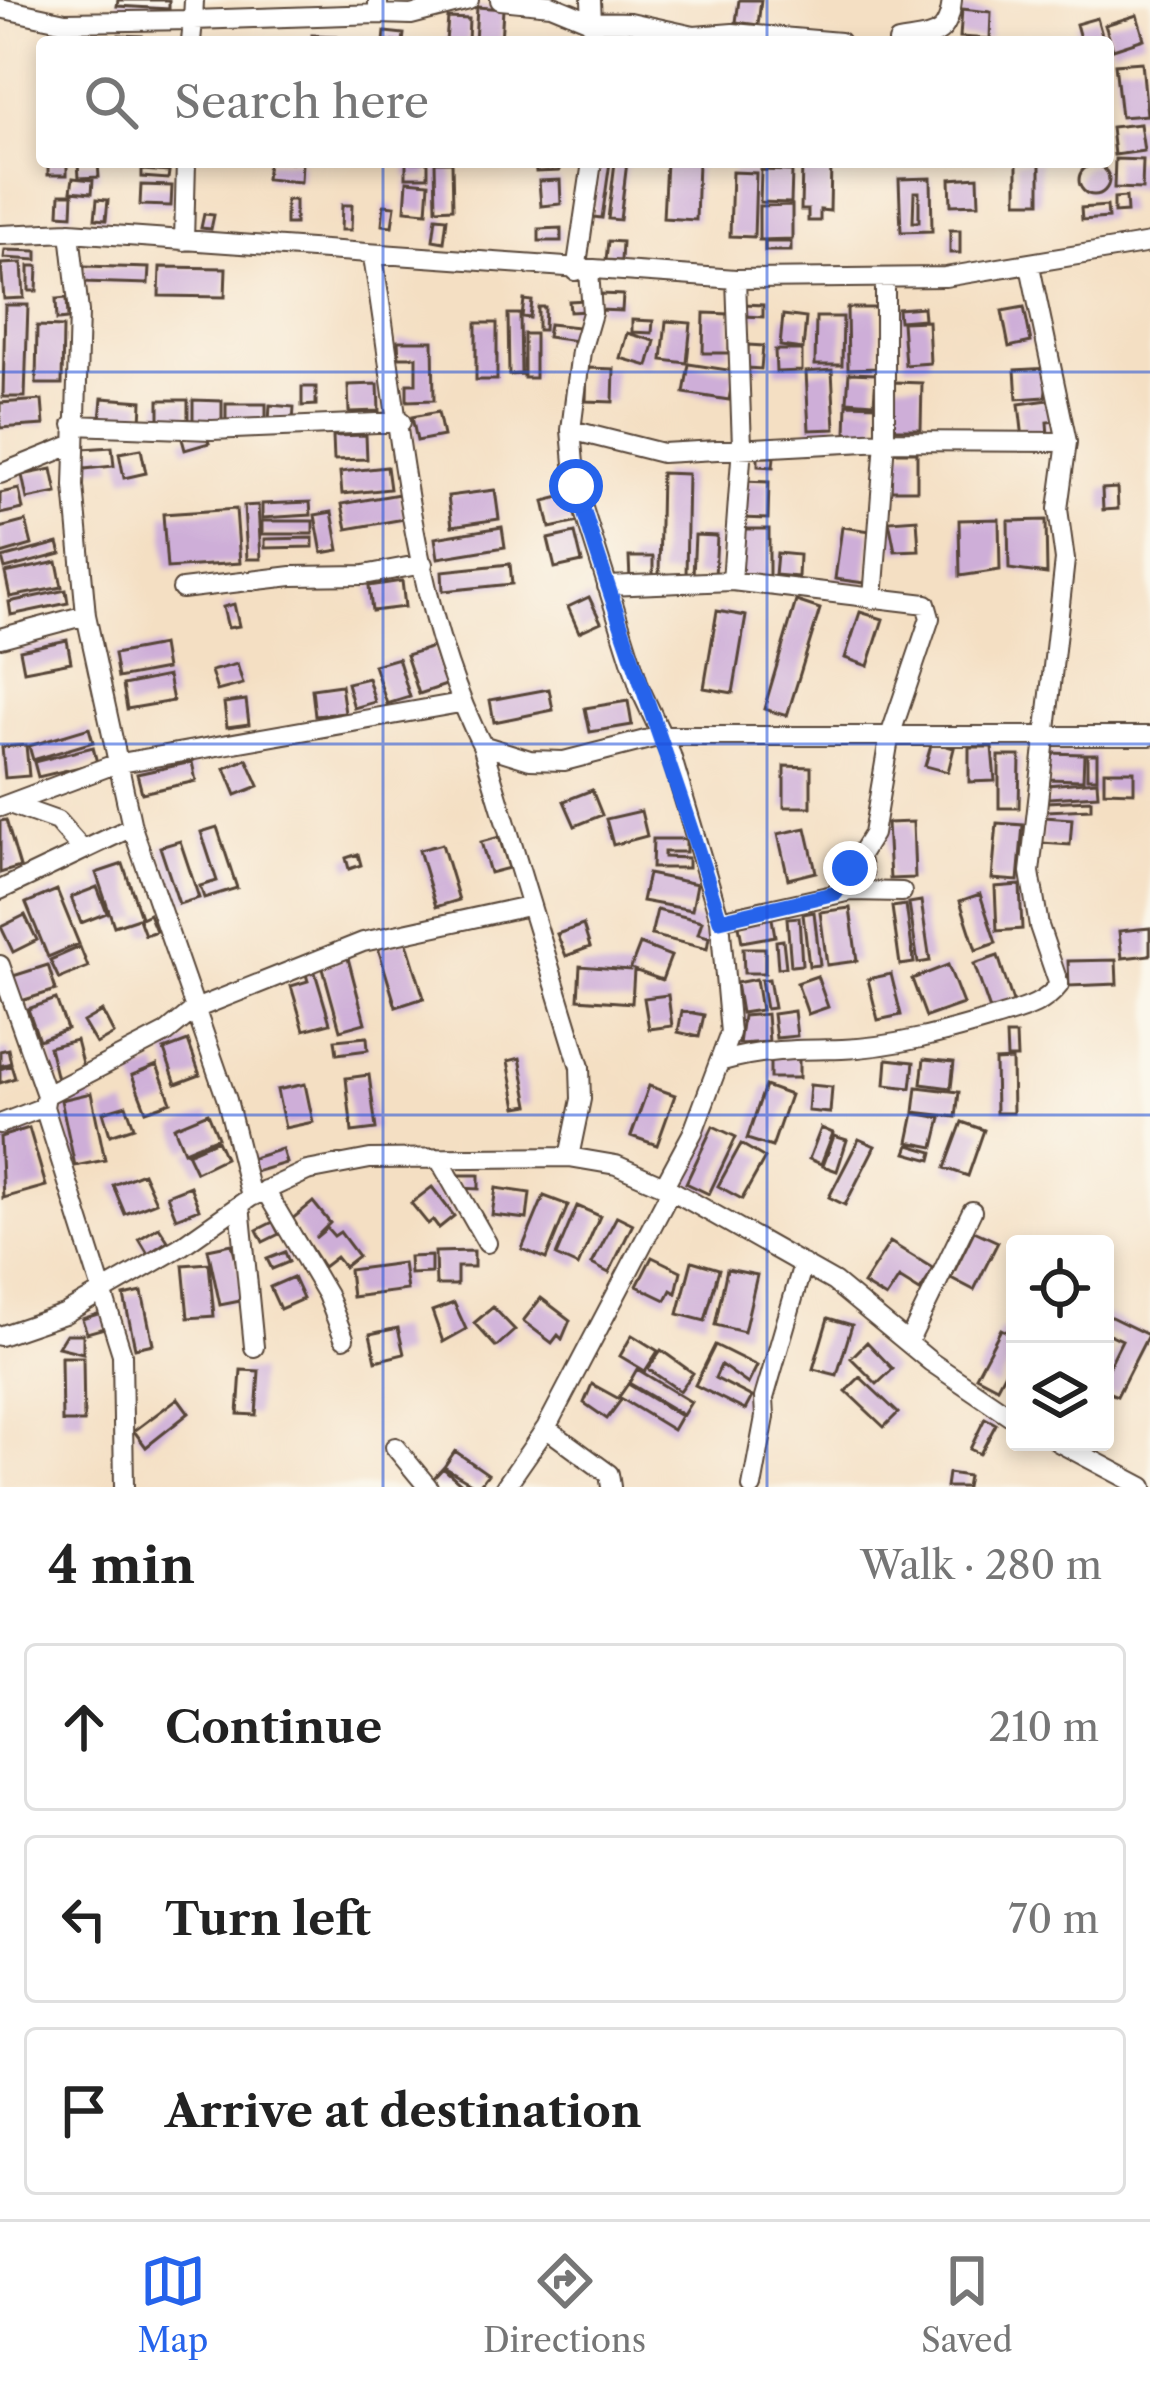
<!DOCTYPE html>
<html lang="en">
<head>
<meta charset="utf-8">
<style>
  :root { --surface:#fff; --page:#f6f6f6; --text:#222; --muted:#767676; --line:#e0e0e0; --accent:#2563eb }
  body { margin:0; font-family:"Libre Caslon Text",serif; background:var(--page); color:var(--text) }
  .controls { position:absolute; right:36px; bottom:36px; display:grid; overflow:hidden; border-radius:12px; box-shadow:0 6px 18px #0003 }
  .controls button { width:108px; height:108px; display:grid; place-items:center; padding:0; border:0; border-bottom:3px solid var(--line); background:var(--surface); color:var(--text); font:60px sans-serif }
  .stop { position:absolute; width:36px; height:36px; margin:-27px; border:9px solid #2563eb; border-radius:50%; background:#fff }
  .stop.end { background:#2563eb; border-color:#fff; box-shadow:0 3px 12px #0008 }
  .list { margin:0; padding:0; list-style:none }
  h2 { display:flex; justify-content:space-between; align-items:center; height:156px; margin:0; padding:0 48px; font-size:51px }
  h2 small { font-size:39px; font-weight:400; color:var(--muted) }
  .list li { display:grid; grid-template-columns:78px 1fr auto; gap:36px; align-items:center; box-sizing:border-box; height:168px; margin:0 24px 24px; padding:0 24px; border:3px solid var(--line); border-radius:12px }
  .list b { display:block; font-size:45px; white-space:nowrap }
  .list em { font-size:39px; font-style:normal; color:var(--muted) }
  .icon { flex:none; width:66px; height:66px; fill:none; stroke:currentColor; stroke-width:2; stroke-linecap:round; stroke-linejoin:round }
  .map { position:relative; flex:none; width:1150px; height:1487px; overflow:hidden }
  .search { position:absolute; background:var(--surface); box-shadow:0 6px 18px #0003; left:36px; right:36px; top:36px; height:132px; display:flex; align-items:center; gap:30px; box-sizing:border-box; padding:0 42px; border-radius:12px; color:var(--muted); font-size:45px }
  .sheet { height:732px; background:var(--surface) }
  nav { display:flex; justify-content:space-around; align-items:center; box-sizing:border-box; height:168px; border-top:3px solid var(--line); background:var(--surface); font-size:33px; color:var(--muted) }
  nav a { display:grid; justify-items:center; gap:6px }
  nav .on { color:var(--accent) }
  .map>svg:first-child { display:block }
  .building { fill:#ceaed8; fill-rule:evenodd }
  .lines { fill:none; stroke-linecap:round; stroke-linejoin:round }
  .minor-casing { stroke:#574537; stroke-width:22 }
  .minor { stroke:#fff; stroke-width:18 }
  .route { stroke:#2563eb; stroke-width:15 }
  .grid { fill:none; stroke:#1d4ed8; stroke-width:3; stroke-opacity:0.55 }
</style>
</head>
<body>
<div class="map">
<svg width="1150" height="1487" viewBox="0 0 1150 1487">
  <rect width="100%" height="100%" fill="#fbf7ec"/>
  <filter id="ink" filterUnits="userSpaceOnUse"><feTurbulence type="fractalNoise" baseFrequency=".00833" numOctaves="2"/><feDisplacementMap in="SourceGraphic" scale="24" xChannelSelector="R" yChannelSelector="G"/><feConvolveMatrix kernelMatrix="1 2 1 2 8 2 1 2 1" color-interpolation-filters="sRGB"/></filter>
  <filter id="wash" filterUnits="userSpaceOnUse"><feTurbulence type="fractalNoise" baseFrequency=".004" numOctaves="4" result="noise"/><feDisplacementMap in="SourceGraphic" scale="48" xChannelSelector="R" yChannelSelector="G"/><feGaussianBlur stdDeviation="2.7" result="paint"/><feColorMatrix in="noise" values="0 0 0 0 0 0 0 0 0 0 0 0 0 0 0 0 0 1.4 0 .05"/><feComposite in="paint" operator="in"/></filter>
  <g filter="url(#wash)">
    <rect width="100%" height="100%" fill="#f4dfc3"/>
    <g id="blocks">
      <path class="building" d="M118,0H169V9L117,6Z
        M739,0H761L758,25L736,22Z
        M477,7L503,9L501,42H475Z
        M962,9L991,12L990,39L960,37Z
        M1137,15L1144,39L1113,49L1105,25Z
        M448,18L469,19L468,42H446Z
        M1097,18L1104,42H1081L1076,24Z
        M385,32L404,34L403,42H384Z
        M119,35L142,36L141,42H119Z
        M312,35L337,36V42H312Z
        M1142,62L1147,115L1121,117L1115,64Z
        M1140,124L1144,151L1114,155L1111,127Z
        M1115,159L1143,160L1142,189L1114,188Z
        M48,162H67V175H48Z
        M78,162H98L99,177L79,178Z
        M268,162H302L301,182L266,179Z
        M406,162H428V177H406Z
        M435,162H452L453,208L436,209Z
        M535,162H559V171L536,172Z
        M601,162H610L602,218L593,217Z
        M615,162H627L620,220L608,219Z
        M666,162H698L696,220L663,218Z
        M802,162H831L830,211L820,210V221H808V210H801Z
        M1017,162H1040V202H1017Z
        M1079 180a15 15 0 1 1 30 0a15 15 0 1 1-30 0Z
        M142,170L169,172L168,179L142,177Z
        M761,170L792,171L791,203L760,202Z
        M732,172L756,173L754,237L730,236Z
        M978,177L979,204L951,205L950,179Z
        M73,178L93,180L92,193L71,191Z
        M931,178L932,231L901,232L899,179ZM914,192H919V222H913Z
        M560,180L561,204L541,206L539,181Z
        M407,181L429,183L427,212L405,210Z
        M141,185L172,186L171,206L140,205Z
        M60,194H73L72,215L59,214Z
        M1126,197L1127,212L1114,213V198Z
        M97,199L108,200L106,220L95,219Z
        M286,200H295V224H286Z
        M342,205H352L351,230H341Z
        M384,205L395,206L392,226L382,225Z
        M792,205V239L759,240V206Z
        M1107,206L1108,218L1082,220L1081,208Z
        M204,214L214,215L211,229L201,228Z
        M436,217L447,218L444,242L433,240Z
        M561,228V241H539V229Z
        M950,230H960V253H950Z
        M608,241L622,242L621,261L606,260Z
        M765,242H791V251H765Z
        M5,250L37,251V260L4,258Z
        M22,263L24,298L4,299L1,264Z
        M29,266H38L37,291H29Z
        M84,266L149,268L148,284L83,282Z
        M160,267L226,268L225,297L159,296Z
        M600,294L623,295L622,311L599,310Z
        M67,298L68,319L57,320L56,299Z
        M524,300L532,301L530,318L522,317Z
        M586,300L587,311L570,312L569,301Z
        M744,304L763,305V317L743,316Z
        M5,305H28L25,397H3Z
        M538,307H545L544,330H538Z
        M923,307L924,319L899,321L898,309Z
        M1024,307L1031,342L1009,347L1002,311Z
        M847,308H877L878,368L848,369Z
        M704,313L730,314L729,353H703Z
        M508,314H520L521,374L509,375Z
        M783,315L806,318L803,349L780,346Z
        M816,317H843L842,365H815Z
        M632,320L653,321L652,333L632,332Z
        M666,321L691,323L687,363L662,360Z
        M928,321L930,363L905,365L902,322Z
        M476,323H497V380H476Z
        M549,324L579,327L577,341L547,337Z
        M37,326L63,327L62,384H36Z
        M627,333L655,341L648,366L620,358Z
        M524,334H535V378H524Z
        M398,341H433L434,400L407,401V384H416V357H399Z
        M748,345L763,346L761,369L747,368Z
        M775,350H802V371L776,372Z
        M689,364L734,371L729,400L684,393Z
        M587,368L614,369L613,402L586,401Z
        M1049,368L1045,397L1017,399L1015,370Z
        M832,370L835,429L809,430L806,372Z
        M849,373L876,374L874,403L847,401Z
        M894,382L922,383L921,429H894Z
        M378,384L379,411L349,412L348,385Z
        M302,387H316V405L302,406Z
        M102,398L142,401L141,424L100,420Z
        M1056,399L1058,421L1047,422L1048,436L1023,439L1019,404Z
        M42,400L44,425L0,428V403Z
        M159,400H188V423H159Z
        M193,400L222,401V424H193Z
        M226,404H266V424H226Z
        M847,404L877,405L876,435L846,434Z
        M270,405L294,407L293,423L269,422Z
        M438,412L443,436L417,441L412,417Z
        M205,432L209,443L185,450L182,439Z
        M366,435L367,459L334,460L333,436Z
        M112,447L114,466L84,469L83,449Z
        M141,449L146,473L124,478L119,453Z
        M891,452H917V490H891Z
        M758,457H774L773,467L758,466Z
        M387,467L390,489L342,494L340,472Z
        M52,469L57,493L27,499L22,475Z
        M661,473L688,474L686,576L659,575Z
        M742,481L769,482L768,519L742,518Z
        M1117,488L1118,509L1103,510L1102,489Z
        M19,489L23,509L0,514V493Z
        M495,490L499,519L452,526L448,496Z
        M399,494L404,519L347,529L342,504Z
        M572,494L578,522L550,528L544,501Z
        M310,502L311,515L262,518V504Z
        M258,505L261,559H247L244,506Z
        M236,509L240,563L167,568L163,514Z
        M332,512L339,550L322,553L315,515Z
        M917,519L919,550L895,551L889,521Z
        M999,519L1000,570L960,576L959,520Z
        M1046,520L1047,574L1009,569L1008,521Z
        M26,521L32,545L1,554L0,528Z
        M262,521H313V534H262Z
        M502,527L505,547L438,558L435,538Z
        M842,527L871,531L865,583L835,579Z
        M742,529H769V578H736Z
        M575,533L582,562L555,568L548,539Z
        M695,535L717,536L715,577L693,576Z
        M313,538V547L265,548V539Z
        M58,543L61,554L5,569L2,558Z
        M777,553L799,555L798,577L775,575Z
        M629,557H653V579L630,580Z
        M57,562L62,587L10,597L5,573Z
        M510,564L512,584L443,591L442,571Z
        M402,581L405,607L372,611L369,586Z
        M66,590L68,603L11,615L9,602Z
        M589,597L601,622L579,632L568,607Z
        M796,601L820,609L787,716L764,709Z
        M234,604L239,626L228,628L223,607Z
        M717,611L746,616L733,693L704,688Z
        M860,612L883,619L868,666L845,658Z
        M67,640L71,662L24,671L20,650Z
        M162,645L166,669L118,678L114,654Z
        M433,647L446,685L419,694L406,655Z
        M398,658L410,697L387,704L374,665Z
        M237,664L243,684L217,691L211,671Z
        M168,676L173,701L127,709L123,685Z
        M368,678L375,702L354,708L347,683Z
        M341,685L345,713L315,716L312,689Z
        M549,689L553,710L494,722L490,700Z
        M246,700L249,724L227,727L224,703Z
        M628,701L632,725L590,732L585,708Z
        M89,728L93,742L33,760L29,746Z
        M932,742L954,748L948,772L925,766Z
        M26,745L29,776L5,778L2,747Z
        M93,747L97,763L38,777L34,762Z
        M969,747H992L995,781L969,782Z
        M1046,753L1084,754L1083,780L1046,779Z
        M1087,754H1097V778H1087Z
        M999,756H1020L1019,808H999Z
        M247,759L259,786L236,795L225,768Z
        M192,762L196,781L142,793L137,774Z
        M784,766L811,767V807H784Z
        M1104,771H1134V792L1104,791Z
        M1097,781L1098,795L1048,798L1047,785Z
        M592,790L602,815L575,826L564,801Z
        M1091,800V809L1046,811V802Z
        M641,811L647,836L613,845L606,819Z
        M1044,817L1072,819L1070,845L1042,843Z
        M6,820L20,867L0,873V821Z
        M913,822L915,878L890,879L887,823Z
        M997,823L1023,825L1018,881L992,879Z
        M217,827L237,888L204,898L200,886L217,881L201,832Z
        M806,828L816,872L788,879L778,834Z
        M499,837L509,868L490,873L481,842Z
        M653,839H686V852H664V857L688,858V868H652Z
        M180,841L199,898L179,904L160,847Z
        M442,844L459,900L436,907L419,850Z
        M358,854L361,865L349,869L346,858Z
        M870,860L873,875L860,878L857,862Z
        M123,864L141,917L114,926L96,873Z
        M648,874L697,884L692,910L642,901Z
        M1020,885L1022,929L997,931L995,887Z
        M97,887L107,913L81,923L71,897Z
        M57,890L79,944L48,957L26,903Z
        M980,894L996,943L976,950L960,901Z
        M921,901L930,961L918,963L909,903Z
        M906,905L914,963L900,965L892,907Z
        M850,908L857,961L827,965L820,912Z
        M657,910L702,921L698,934L709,937L707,949L651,935Z
        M814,912L820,965L809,966L803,914Z
        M771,913L775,936L742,942L738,920Z
        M149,914L156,931L145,935L139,919Z
        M25,915L37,940L13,952L1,927Z
        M799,917L802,965L791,966L787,918Z
        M583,925L590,947L566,956L557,934Z
        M1150,928V955L1122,958L1119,931Z
        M406,940L424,998L396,1007L378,948Z
        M783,940L786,967L778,968L776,941Z
        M640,944L671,956L662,980L634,970L632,1003L578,999L580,966L630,970Z
        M80,947L88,967L59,979L50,960Z
        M743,948H765V973H744Z
        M998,956L1014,1005L991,1013L974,964Z
        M348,958L365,1023L340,1030L322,965Z
        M1116,960L1117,984L1069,986L1068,961Z
        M48,965L56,990L18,1002L10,977Z
        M948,965L963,1004L926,1017L912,979Z
        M314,969L330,1023L304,1030L291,986L308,981L305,971Z
        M891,974L901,1015L878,1020L868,979Z
        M817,976L828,1007L808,1014L797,983Z
        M756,979L761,1010L741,1013L736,983Z
        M769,979L774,1008L766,1009L761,980Z
        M668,995L672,1026L649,1029L644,998Z
        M56,999L67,1029L39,1040L28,1009Z
        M102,1011L114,1034L96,1044L83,1022Z
        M682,1011L704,1015L699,1037L678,1032Z
        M794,1011L797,1036L776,1038L773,1014Z
        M767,1014L769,1042L739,1044L743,1016Z
        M1006,1035H1016L1017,1058H1007Z
        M367,1037L368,1050L337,1054L335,1040Z
        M76,1040L84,1071L57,1079L49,1047Z
        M188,1041L200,1075L176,1084L164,1050Z
        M8,1049L11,1063L0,1066V1051Z
        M770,1056L799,1057V1078H770Z
        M520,1058L529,1105L517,1107L508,1061Z
        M887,1059L914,1062L911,1088L885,1085Z
        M924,1059L954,1062L951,1088L921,1084Z
        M1012,1060L1013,1113H996L995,1061Z
        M11,1065L15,1078L0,1083V1069Z
        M157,1065L171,1102L146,1111L132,1075Z
        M369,1075L376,1129L352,1132L346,1078Z
        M305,1084L313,1122L285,1128L277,1090Z
        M810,1085L832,1087L830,1113L808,1111Z
        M649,1086L675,1095L657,1145L631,1136Z
        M765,1086L790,1095L772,1147L747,1139Z
        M917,1087L959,1092L956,1117L914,1112Z
        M91,1093L105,1160L75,1166L61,1100Z
        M126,1105L134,1127L110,1135L103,1112Z
        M208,1113L218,1137L184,1151L174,1127Z
        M914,1113L941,1118L934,1147L908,1142Z
        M962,1122L984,1130L968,1176L945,1168Z
        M713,1126L736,1137L709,1194L686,1183Z
        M29,1128L46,1186L3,1198L0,1137Z
        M821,1128L833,1133L821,1164L809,1159Z
        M834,1136L847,1140L837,1171L823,1166Z
        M859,1139L875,1146L845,1205L829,1197Z
        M217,1140L225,1158L196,1172L187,1153Z
        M741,1144L765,1158L742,1199L718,1186Z
        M909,1145L933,1152L931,1160L906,1153Z
        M282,1149L286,1163L255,1172L250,1159Z
        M143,1173L156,1202L125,1214L113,1185Z
        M460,1175H479V1189L459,1188Z
        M190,1186L199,1209L176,1218L167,1195Z
        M432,1187L454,1216L439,1228L433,1220L428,1224L411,1203Z
        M496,1188L530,1193L527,1219L492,1215Z
        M544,1196L568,1205L546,1259L522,1249Z
        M313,1202L330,1223L315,1238L327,1228L334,1236L340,1232L358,1256L344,1267L336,1257L323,1267L292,1219Z
        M577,1206L600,1216L578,1266L556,1256Z
        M617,1216L633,1224L609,1273L592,1264Z
        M273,1222L279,1234L263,1242L257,1230Z
        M159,1227L168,1241L148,1254L139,1239Z
        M974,1231L998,1242L974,1290L951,1278Z
        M890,1242L934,1269L920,1291L899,1278L886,1298L863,1284Z
        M232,1244L245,1300L220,1305L208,1249Z
        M474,1251V1267H457V1285H436L435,1252Z
        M285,1252L289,1262L272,1269L267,1259Z
        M431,1256V1273L410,1274L409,1257Z
        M652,1257L681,1271L676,1293L671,1290L666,1300L637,1286Z
        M692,1261L719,1269L705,1321L678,1314Z
        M209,1263L214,1316L188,1318L183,1265Z
        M403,1263L407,1290L352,1297L349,1270Z
        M727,1269L757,1275L744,1332L715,1325Z
        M293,1277L303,1299L280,1309L270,1287Z
        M142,1292L153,1344L135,1348L124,1296Z
        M541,1298L570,1320L562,1339L558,1335L552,1343L523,1321Z
        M454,1303L466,1329L443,1342L432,1311Z
        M493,1307L515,1330L496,1347L474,1323Z
        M104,1312L108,1327L87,1333L82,1319Z
        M1105,1314L1148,1335L1117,1396L1105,1391V1374L1122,1340L1105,1332Z
        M828,1318L852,1325L837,1375L813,1369Z
        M398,1328L404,1354L376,1361L370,1334Z
        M1001,1329L1015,1336V1353L997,1387L976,1376Z
        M66,1334H83V1353L58,1347Z
        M632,1335L658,1351L645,1371L620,1356Z
        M867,1342L893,1369L877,1384L851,1358Z
        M715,1345L757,1366L748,1384L721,1365L715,1378L752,1397L745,1410L695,1385Z
        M661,1350L693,1373L680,1391L648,1369Z
        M61,1357H83L84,1422H62Z
        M637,1369L691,1402L683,1415L629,1383Z
        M241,1370L259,1371L256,1415L238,1414Z
        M860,1377L898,1413L884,1427L846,1391Z
        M592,1384L621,1400L607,1419L584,1403Z
        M628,1384L681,1416L673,1430L619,1397Z
        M178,1398L189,1413L146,1447L134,1431Z
        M985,1418L996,1424L980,1454L970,1449Z
        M455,1451L488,1474L478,1487L444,1467Z
        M443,1468L465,1487H437L431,1481Z
        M948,1473L968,1476L966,1487H946Z"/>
    </g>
  </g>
  <g filter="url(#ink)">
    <use href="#blocks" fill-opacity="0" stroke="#574537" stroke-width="3"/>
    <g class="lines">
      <g class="minor-casing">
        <path id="minor" d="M500,0L551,5L590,21L630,22L694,36L733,33L840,42
          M591,0L593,42
          M0,8L65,22L193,20L194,0
          M378,14L411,15L469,0
          M191,42L193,20L378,14V0
          M898,42C933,36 948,39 952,0
          M70,232L79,312L74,486L86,615L132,827L227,1100L251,1197
          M0,235L70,232L736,279L945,277L1150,243
          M184,241L186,162
          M373,257C399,412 410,606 482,745L580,1067L581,1099L569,1157
          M576,271L592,162
          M589,271L592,313L581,351L571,430L576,486L640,689L671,755L720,920L730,1033L693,1132L664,1186
          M73,425L212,430L401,422
          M571,430L662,453L885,441L1067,442
          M0,474L72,445
          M732,581L742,446L736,279
          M607,586L732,581L926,604L930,618L889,739L873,834L836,893
          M182,589L292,576L364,575L423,564
          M873,599L885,441V280
          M0,638L86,615
          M482,745L530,760L564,761L661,736H1150
          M9,804L57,821L80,847
          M0,807L115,764L460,703
          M0,890L132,827
          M720,920L851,891L902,892
          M0,965L46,1095L44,1107L122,1354L124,1487
          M723,1061C763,1049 800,1050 842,1049C894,1047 945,1033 995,1018C1020,1010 1043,1006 1059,985L1039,926L1030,872L1065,560L1058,509L1067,442L1030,266
          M46,1095L166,1033L195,1009L363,942L528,906
          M0,1124L44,1107
          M439,1159L487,1243
          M265,1190L327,1295L344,1338
          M240,1205L254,1347
          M0,1336L64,1314L180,1247L251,1197L307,1171L370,1159L569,1157L616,1165L664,1186L834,1282L931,1362L1015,1419
          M908,1343L972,1211
          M546,1428L609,1474L611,1487
          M1058,1442L1143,1487
          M395,1447L428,1487
          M505,1487L546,1428L671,1190
          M752,1487L765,1417L764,1398L803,1264"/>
      </g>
      <use href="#minor" class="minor"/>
    </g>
  </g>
  <g class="lines" filter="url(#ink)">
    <path class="route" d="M576,486C620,633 676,774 720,920L836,893L850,868"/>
  </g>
  <path class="grid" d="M383,0V42M767,0V42M383,162V1487M767,162V1487M0,372H1150M0,744H1150M0,1115H1150"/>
</svg>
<div class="controls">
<button><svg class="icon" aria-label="locate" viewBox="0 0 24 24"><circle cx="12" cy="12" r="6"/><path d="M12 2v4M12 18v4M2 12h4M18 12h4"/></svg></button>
<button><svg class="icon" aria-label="layers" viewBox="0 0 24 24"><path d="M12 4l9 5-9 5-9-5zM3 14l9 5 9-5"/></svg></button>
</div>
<div class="stop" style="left:576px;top:486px"></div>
<div class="stop end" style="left:850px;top:868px"></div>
<div class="search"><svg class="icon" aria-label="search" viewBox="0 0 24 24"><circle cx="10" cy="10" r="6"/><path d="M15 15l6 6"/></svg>Search here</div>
</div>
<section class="sheet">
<h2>4 min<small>Walk · 280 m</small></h2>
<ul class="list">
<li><svg class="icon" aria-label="ahead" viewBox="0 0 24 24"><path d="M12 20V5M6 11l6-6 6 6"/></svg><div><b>Continue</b></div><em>210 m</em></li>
<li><svg class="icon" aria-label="left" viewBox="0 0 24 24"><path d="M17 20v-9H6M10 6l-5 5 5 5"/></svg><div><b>Turn left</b></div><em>70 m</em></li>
<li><svg class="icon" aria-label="arrive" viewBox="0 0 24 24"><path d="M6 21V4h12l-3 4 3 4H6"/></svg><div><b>Arrive at destination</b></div></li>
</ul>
</section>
<nav>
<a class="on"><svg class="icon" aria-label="map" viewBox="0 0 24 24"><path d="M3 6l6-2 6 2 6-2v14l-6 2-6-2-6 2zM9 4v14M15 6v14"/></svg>Map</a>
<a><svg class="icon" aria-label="directions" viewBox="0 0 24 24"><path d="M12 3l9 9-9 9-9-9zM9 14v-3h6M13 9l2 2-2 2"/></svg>Directions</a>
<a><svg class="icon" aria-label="saved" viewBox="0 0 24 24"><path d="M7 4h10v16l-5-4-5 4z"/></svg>Saved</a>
</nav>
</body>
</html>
